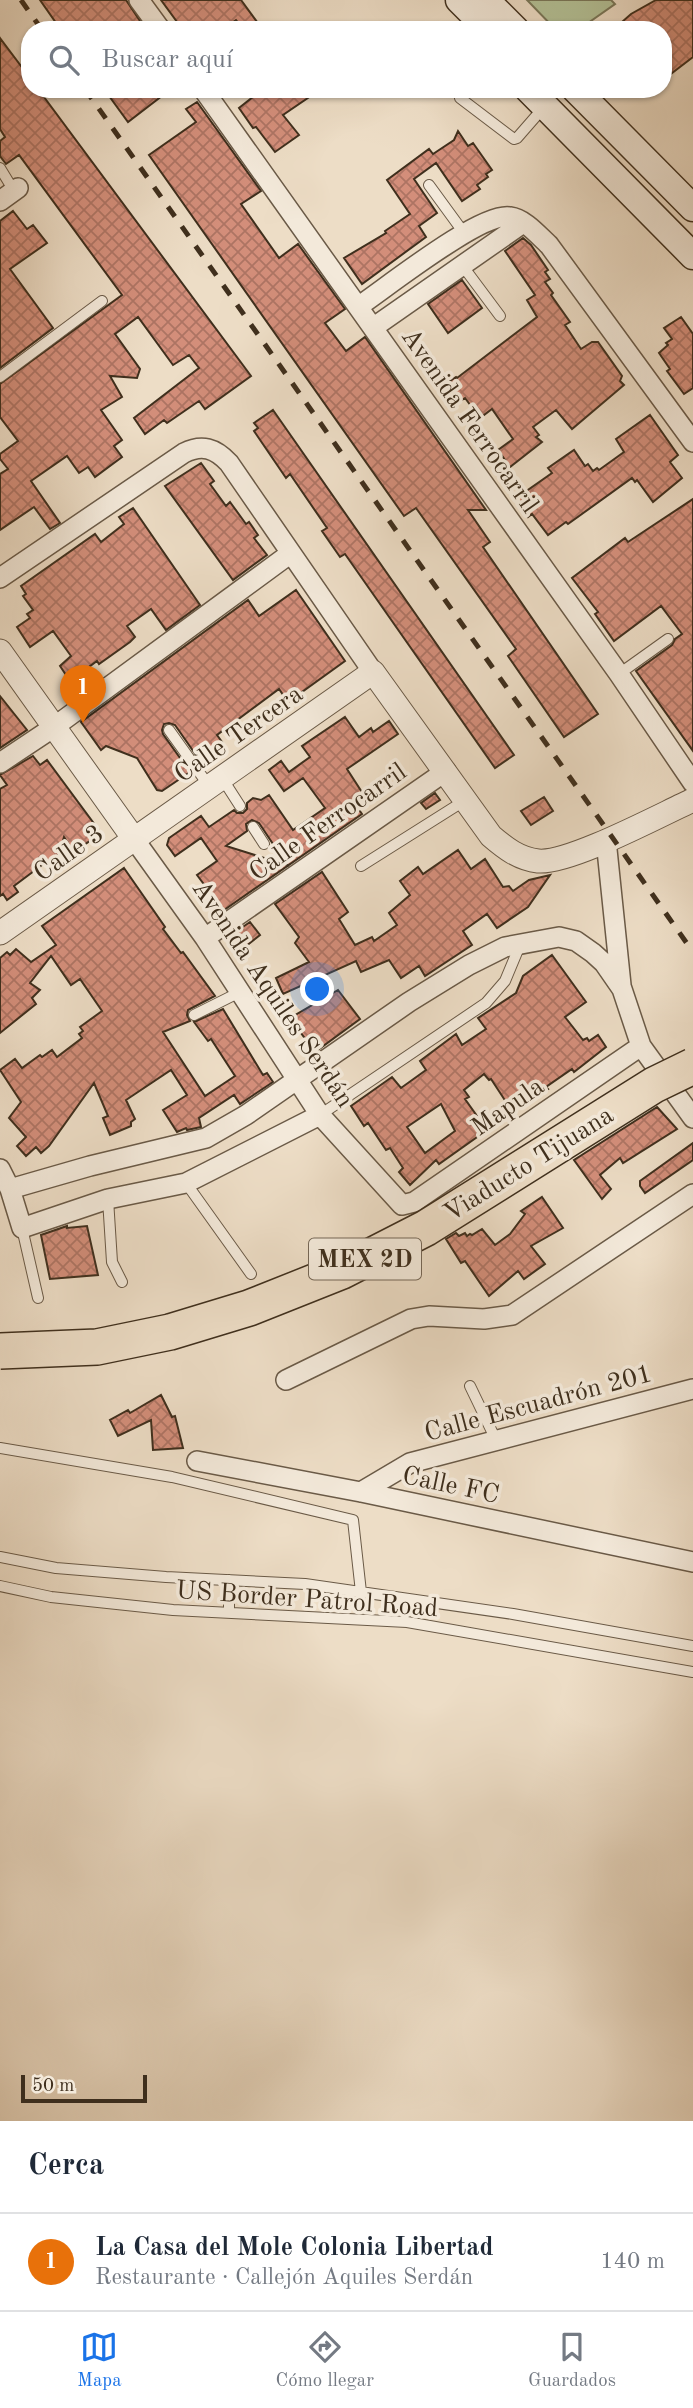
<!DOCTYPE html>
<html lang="es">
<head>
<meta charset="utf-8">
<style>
  :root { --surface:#fff; --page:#f6f6f7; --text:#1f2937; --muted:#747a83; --line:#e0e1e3; --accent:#1a73e8 }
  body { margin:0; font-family:"Old Standard TT",serif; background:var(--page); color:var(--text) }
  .scale { position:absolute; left:21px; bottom:18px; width:126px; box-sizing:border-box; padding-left:7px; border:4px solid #3f2f1d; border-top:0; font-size:19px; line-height:24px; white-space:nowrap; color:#3f2f1d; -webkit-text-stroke:5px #f3e9da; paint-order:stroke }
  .you { position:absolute; left:318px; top:990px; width:24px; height:24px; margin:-18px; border:5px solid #fff; border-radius:50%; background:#1a73e8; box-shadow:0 0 0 10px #1a73e833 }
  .badge { display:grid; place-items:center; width:46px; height:46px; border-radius:50%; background:var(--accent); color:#fff; font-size:23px; font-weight:700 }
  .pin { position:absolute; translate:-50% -58px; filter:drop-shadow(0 2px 4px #0008) }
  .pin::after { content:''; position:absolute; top:37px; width:24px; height:21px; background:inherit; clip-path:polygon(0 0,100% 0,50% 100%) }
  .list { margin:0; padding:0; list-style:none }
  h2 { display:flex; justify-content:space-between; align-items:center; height:91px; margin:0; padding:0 28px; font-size:30px }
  h2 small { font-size:23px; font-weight:400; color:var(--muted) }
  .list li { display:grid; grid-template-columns:46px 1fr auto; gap:21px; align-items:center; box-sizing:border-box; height:98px; padding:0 28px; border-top:2px solid var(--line) }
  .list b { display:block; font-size:26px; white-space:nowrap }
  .list p { margin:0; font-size:23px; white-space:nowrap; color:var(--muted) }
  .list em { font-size:23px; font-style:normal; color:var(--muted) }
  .icon { flex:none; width:38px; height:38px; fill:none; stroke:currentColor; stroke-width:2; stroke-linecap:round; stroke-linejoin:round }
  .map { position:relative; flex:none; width:693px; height:2121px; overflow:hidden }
  .search { position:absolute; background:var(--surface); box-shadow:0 2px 5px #0004; left:21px; right:21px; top:21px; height:77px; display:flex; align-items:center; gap:18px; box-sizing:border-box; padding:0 24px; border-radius:28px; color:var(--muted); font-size:26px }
  .sheet { height:189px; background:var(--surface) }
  nav { display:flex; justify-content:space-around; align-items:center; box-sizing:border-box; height:98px; border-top:2px solid var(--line); background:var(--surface); font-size:19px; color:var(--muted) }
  nav a { display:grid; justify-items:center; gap:4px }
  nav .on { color:var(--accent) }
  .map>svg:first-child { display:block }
  .garden { fill:#b4c298; stroke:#7a785a; stroke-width:2 }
  .building { fill:url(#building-cross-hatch); stroke:#3f2f1d; stroke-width:2; fill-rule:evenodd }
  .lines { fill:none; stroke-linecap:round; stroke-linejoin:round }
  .service-casing { stroke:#6a5a47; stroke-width:12 }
  .minor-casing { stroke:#6a5a47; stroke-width:22 }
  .tertiary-casing { stroke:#6a5a47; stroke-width:25 }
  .secondary-casing { stroke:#3f2f1d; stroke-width:29 }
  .service { stroke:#f3e9da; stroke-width:10 }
  .minor { stroke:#f3e9da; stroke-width:19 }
  .tertiary { stroke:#f3e9da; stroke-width:23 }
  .secondary { stroke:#f3e9da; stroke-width:26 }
  .rail { stroke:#3f2f1d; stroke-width:5; stroke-dasharray:12 12; stroke-linecap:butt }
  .motorway-bridge-casing { stroke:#3f2f1d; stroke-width:38; stroke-linecap:butt }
  .motorway-bridge { stroke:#edddc6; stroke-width:35 }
  .labels { text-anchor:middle; stroke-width:7; stroke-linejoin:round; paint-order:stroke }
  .shield { fill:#f3e9da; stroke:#756756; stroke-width:2 }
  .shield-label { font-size:24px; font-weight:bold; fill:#3f2f1d }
  .street-label { font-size:26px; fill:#3f2f1d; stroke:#f3e9da }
</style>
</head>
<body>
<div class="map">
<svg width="693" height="2121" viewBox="0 0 693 2121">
  <defs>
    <pattern id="building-cross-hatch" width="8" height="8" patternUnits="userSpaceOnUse" patternTransform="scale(1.75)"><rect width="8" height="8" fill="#d38e7a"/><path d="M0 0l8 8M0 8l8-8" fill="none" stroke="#ad7463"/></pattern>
  </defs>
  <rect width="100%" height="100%" fill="#edddc6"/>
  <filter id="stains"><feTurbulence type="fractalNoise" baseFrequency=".00286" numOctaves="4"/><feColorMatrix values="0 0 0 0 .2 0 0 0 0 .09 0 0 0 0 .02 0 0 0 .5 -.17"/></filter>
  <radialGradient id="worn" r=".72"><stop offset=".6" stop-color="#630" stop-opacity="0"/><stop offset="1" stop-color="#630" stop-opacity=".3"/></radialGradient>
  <path class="garden" d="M527,0H611L615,4L578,30H556Z"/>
  <path class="building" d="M40,0H126L146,30H61Z
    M161,0H241L263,30H244L236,20L223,29L217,27L213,30H183Z
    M656,0H693V57L663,80V30H613L631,14Z
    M0,38L30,78V89H38L251,376L205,409L199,401L167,423L164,420L145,434L134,418L199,368L189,355L173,365L138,317L115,334L140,369L137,378L110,376L122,397L101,410L122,440L114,446L122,457L95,477L88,467L79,473L67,456L31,481L60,523L50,529L34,507L0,530V474L8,469L0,459V454L18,441L0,417V384L122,295L19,155L6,164L0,156V141L5,137L0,129Z
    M104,89H171L128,122Z
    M263,89H321L283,115L299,135L275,152L256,127L253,128L239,108Z
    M197,102L261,191L241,204L279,258L298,244L345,309L325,323L346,351L365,337L486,510H468L490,542L483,547L598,714L564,737L508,656L516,649L416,508L404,516L149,155L196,122L186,109Z
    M458,131L468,146L473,143L492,170L486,174L488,177L477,185L480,189L462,201L436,163L414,179L437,213L419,226L426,237L362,284L344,258L386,233L385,231L410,214L387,180L429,149L433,154L454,140Z
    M13,211L27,229L33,225L47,243L10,269L53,328L0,368V221Z
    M523,238L531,245L548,270L545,272L550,279L545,282L553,293L551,295L570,322L565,325L581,349L592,342H598L622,376L620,381L624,385L572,429L556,410L533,427L539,435L536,437L542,442L510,467L498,450L513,439L492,409L480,418L465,398L459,402L444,385L456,377L457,378L537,317L527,300L535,295L505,251Z
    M462,280L482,308L448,333L428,304Z
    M681,317L693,334V388L684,394L667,371L670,369L659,353L668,345L666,343L672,339L664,328Z
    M273,410L514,755L495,768L345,554L340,557L322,531L327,528L290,474L286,478L254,431L258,428L254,423Z
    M650,415L678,455L670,462L682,478L653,502L637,480L635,482L632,478L568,524L566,522L548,535L532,514L528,517L515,499L552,473L548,468L574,450L585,466L588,464L593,471L597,468L599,470L624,452L616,439Z
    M201,463L214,481L210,484L226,506L230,502L246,524L249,522L258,535L254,538L267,555L233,580L165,486Z
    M693,499V751L636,671L672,645L675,639L682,634L661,606L614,641L595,614L598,612L572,578L625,538L628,542Z
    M133,508L200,605L166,630L151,609L127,626L135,637L130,642L99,664L97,661L70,681L60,666L71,656L53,631L30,647L17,627L30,618L27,614L33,610L23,596L26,594L21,586L95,534L101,542L124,524L119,517Z
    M296,590L345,661L288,702L279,689L217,735L225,746L211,757L205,748L196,755L175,725L169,723L164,724L162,730L163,734L190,772L162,791L157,790L137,758L106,746L101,750L81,722L248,600L259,616Z
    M0,696L27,730L0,748Z
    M345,717L359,737L371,728L373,732L389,721L398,734L347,769L367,800L357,807L362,814L217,915L211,907L218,903L197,875L217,861L201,838L175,856L167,845L169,838L201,816L209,827L234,810L237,813H243L247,809V803L253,798L261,800L269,795L293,830L325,808L303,778L284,791L269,770L281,761L289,772L310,757L302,746ZM252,820L259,823L287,865L226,846L247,831L246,824Z
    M33,756L40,765L47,760L101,833L74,852L64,837L56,863L46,862L14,886L18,892L7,900L3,894L0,896V789L7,785L0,775Z
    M435,793L440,800L426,809L421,803Z
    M544,797L553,811L531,825L521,811Z
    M458,850L471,869L485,859L503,887L509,886L513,891L529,880L550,875L528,907L497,928L487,914L463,931L472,945L425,976L419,966L401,978L389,960L361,972L356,961L283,994L276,978L309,962L295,943L299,937L275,904L322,872L348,912L339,919L355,945L372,937L374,941L397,925L389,913L410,895L400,881L418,867L423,874Z
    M124,868L165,927L163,929L181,953L183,952L215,996L188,1010L187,1015L190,1021L163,1032L205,1096L235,1076L211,1039L208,1041L194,1022L223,1009L263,1075L267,1073L273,1082L240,1104L234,1095L199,1118L201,1127L187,1130L186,1128L177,1132L163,1110L187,1095L171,1070L126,1100L135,1119L131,1122V1126L110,1135L103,1118L108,1116L94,1083L49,1146L41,1153L36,1147L26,1156L17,1146L26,1137L9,1118L21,1102L0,1070L15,1059L22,1068L40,1055L42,1057L52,1050L57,1057L82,1038L79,1034L83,1031L80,1027L102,1011L80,979L71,985L51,956L30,983L40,990L32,998L36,1004L0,1033V958L7,952L10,955L16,949L31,962L56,945L42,926Z
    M250,922L260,935L241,950L231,935Z
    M552,955L586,1002L565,1017L583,1040L587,1038L589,1041L598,1035L606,1047L574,1072L572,1069L546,1087L548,1089L512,1111L491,1079L489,1080L484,1074L464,1090L469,1097L465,1099L487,1130L439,1164L436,1160L410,1185L399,1172L403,1168L390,1148L386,1150L368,1123L364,1126L351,1106L392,1077L401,1088L426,1070L420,1061L456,1034L462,1045L486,1029L478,1018L516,993L523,976ZM441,1104L455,1131L425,1153L407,1127Z
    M338,990L360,1019L315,1052L290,1018Z
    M657,1107L677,1129L623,1163L620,1158L600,1175L611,1189L602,1199L574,1160Z
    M693,1143V1160L645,1193L640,1186V1181Z
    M542,1197L563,1228L531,1246L545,1264L524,1279L518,1271L489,1296L465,1261L461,1263L446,1239L456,1233L459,1236L465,1233L467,1236L470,1234L472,1235L482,1229L495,1245L510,1234L525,1214L521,1211Z
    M67,1226V1228L87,1226L98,1275L50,1279L41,1235Z
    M161,1395L172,1417L175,1416L183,1448L153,1450L151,1420L118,1436L110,1420L128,1410L130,1413Z"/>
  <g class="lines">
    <g class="service-casing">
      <path id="service" d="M460,98L514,139L517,138L544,107
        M0,168L14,191
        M429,185L464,233
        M462,265L500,316
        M0,377L102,301
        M619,674L668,639
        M169,730L209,786
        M222,778L240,806
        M253,827L264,844
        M361,866L464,801
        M194,1015L240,992
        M320,1115L486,1003L505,981L520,945
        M186,1183L251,1274
        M108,1199L112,1262L122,1282
        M22,1228L38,1298
        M470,1386L496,1440
        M0,1448L172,1477L353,1520L361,1592
        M0,1557L56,1568L166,1577L305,1584L513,1614L693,1646
        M229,1580V1613
        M0,1586L51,1597L173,1610L407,1622L693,1672"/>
    </g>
    <g class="minor-casing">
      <path id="minor" d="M139,0L161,30
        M203,89L619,674L693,783
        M0,201L18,188
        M359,306C386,288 482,211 510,217C525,219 538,235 549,245L693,442
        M374,327L523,223
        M0,578L184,453C202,444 215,448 229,463L373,672
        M0,763L54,727L291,553
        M134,839L205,938L320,1115L402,1205L414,1202L641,1046
        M606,840L621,985
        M205,938L446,771
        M0,1169L10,1189L22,1228L108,1199L186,1183L320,1115
        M10,1189L90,1166L206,1138L246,1115L409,1002L469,965L505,947L559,937L576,941L593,953L604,963L622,989L641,1046L693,1118
        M286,1380L411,1319L429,1316L484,1319L512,1315L693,1194
        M197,1461L361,1492L693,1562
        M361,1492L410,1463L693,1389"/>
    </g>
    <g class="tertiary-casing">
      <path id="tertiary" d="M0,651L134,839
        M0,933L373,672L491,836C505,848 519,859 538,861C569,864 660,815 693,800"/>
    </g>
    <g class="secondary-casing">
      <path id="secondary" d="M459,0L489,30
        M486,0L516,30
        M528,89L693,256
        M575,89L693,208"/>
    </g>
    <use href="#service" class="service"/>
    <use href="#minor" class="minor"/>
    <use href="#tertiary" class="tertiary"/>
    <use href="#secondary" class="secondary"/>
    <path class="rail" d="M21,0L42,30
      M85,89L693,952"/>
    <g class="motorway-bridge-casing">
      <path id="motorway-bridge" d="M0,1351L97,1347L170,1332L249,1308L342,1271L426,1228L654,1085L693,1066"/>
    </g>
    <use href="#motorway-bridge" class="motorway-bridge"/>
  </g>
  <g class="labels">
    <rect class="shield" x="309" y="1238.5" width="112" height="41" rx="5"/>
    <g class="shield-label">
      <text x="365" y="1267">MEX 2D</text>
    </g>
    <g class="street-label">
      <text transform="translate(471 420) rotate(55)" y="9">Avenida Ferrocarril</text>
      <text transform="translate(238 733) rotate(-35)" y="9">Calle Tercera</text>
      <text transform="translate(327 821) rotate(-35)" y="9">Calle Ferrocarril</text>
      <text transform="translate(68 852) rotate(-35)" y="9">Calle 3</text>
      <text transform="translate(274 993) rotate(56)" y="9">Avenida Aquiles Serdán</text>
      <text transform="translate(507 1106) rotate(-35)" y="9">Mapula</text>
      <text transform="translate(528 1163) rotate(-32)" y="9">Viaducto Tijuana</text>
      <text transform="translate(538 1402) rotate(-15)" y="9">Calle Escuadrón 201</text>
      <text transform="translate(451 1484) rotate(12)" y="9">Calle FC</text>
      <text transform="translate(307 1598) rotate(4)" y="9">US Border Patrol Road</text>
    </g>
  </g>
  <rect width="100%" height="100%" filter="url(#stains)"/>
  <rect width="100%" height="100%" fill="url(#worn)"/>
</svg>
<div class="scale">50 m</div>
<div class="you"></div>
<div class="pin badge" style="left:83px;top:723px;background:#e8710a">1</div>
<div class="search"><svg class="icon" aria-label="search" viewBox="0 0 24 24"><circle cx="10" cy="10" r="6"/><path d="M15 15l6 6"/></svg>Buscar aquí</div>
</div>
<section class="sheet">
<h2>Cerca<small></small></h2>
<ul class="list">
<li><span class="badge" style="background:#e8710a">1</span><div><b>La Casa del Mole Colonia Libertad</b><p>Restaurante · Callejón Aquiles Serdán</p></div><em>140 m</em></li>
</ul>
</section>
<nav>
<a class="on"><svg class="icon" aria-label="map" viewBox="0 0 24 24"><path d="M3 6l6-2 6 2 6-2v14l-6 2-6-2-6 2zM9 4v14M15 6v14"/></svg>Mapa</a>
<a><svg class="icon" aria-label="directions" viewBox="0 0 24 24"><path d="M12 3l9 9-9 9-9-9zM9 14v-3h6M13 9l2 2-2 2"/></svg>Cómo llegar</a>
<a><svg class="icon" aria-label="saved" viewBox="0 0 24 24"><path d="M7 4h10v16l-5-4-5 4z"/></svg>Guardados</a>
</nav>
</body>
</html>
